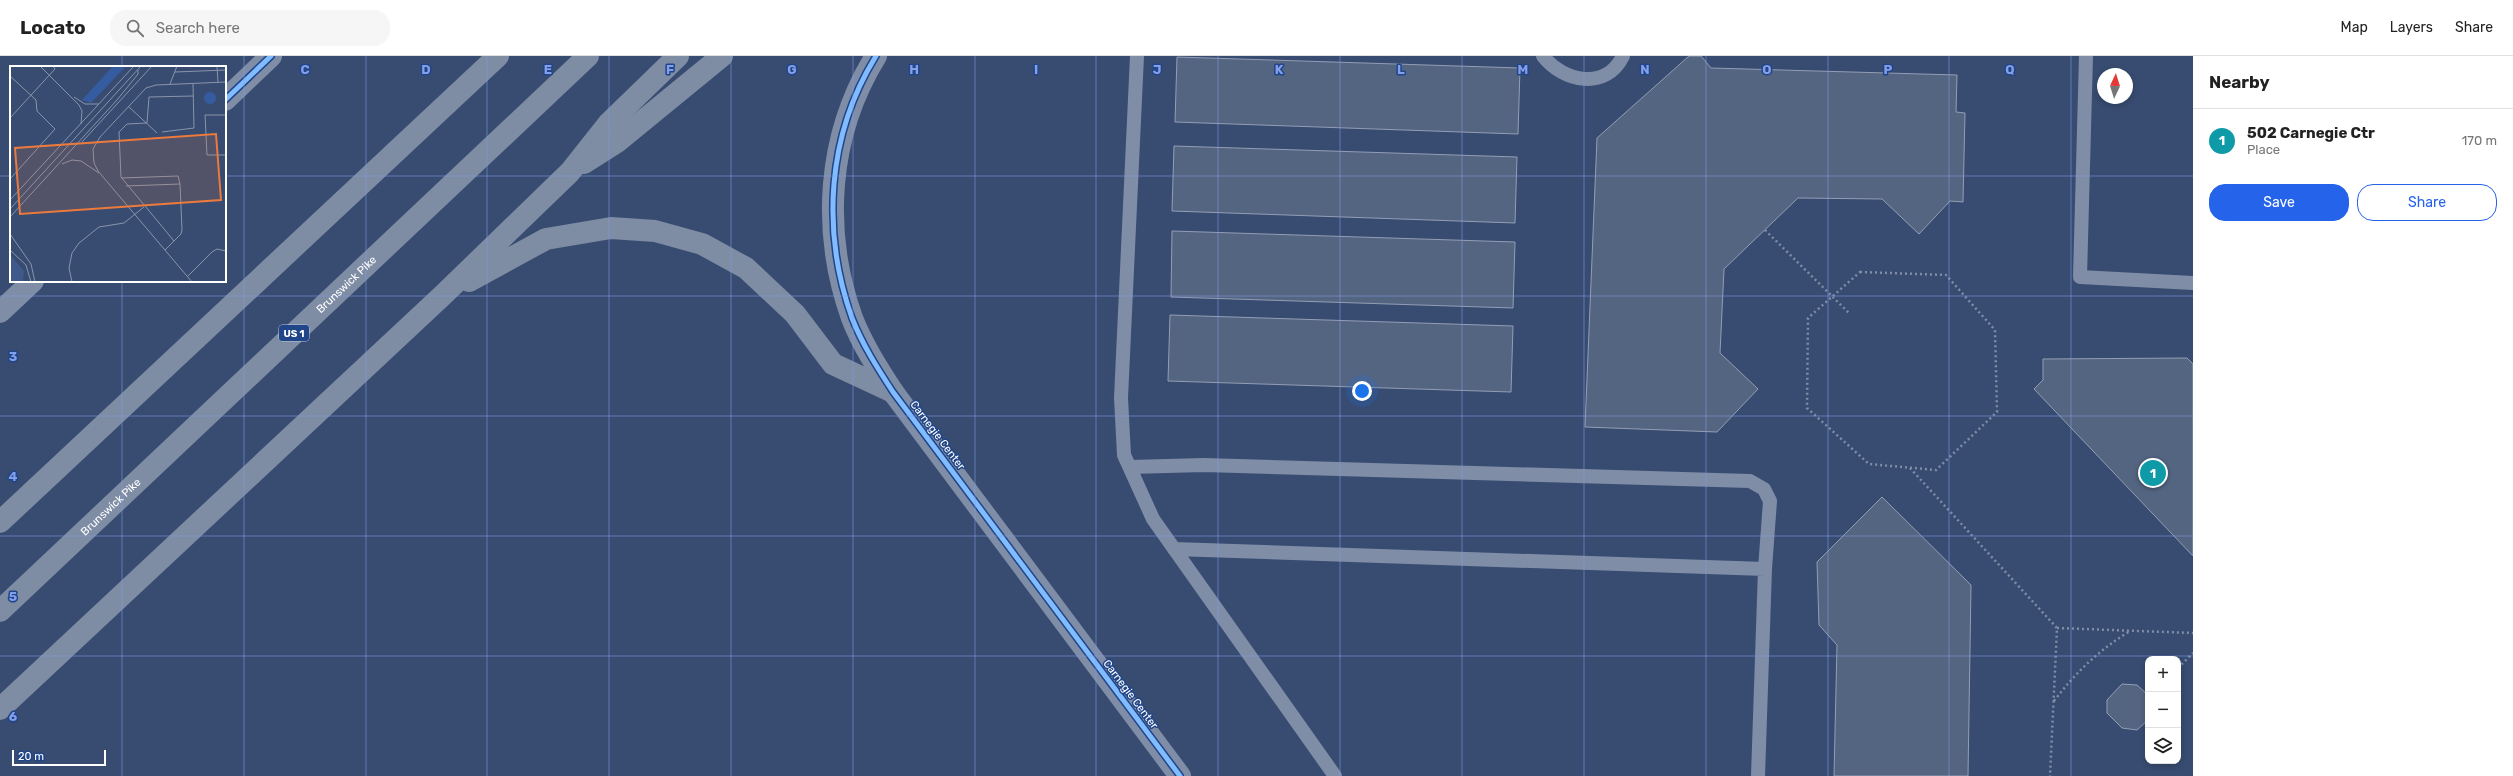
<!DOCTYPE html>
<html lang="en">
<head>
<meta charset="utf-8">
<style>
  :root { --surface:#fff; --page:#f6f6f6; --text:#222; --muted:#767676; --line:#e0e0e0; --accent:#2563eb }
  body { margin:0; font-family:Rubik,sans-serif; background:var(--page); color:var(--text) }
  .controls { position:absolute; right:12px; bottom:12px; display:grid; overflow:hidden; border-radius:8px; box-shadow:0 2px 6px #0003 }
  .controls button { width:36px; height:36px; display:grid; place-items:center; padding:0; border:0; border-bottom:1px solid var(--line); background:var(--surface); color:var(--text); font:20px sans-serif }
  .compass { position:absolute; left:2097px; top:12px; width:36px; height:36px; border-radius:50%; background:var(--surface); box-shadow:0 2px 6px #0003; rotate:4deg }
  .scale { position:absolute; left:12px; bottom:10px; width:94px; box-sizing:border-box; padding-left:4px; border:2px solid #fff; border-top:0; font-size:11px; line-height:14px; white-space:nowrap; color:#fff; -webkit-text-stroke:3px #204689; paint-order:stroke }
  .you { position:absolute; left:1362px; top:335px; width:14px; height:14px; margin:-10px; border:3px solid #fff; border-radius:50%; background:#1a73e8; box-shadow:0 0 0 6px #1a73e833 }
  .badge { display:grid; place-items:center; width:26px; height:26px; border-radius:50%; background:var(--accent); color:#fff; font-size:13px; font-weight:700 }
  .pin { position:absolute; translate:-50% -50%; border:2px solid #fff; box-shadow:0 1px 4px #0006 }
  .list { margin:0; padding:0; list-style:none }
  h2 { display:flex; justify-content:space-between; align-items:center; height:52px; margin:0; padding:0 16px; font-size:17px }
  h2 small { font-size:13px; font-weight:400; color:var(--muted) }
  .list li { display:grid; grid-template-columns:26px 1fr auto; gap:12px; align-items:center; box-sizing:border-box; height:64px; padding:0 16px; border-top:1px solid var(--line) }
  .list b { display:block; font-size:15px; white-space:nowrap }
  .list p { margin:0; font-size:13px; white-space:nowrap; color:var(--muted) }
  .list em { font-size:13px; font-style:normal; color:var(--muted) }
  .actions { display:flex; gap:8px; padding:12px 16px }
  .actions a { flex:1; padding:9px 0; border:1px solid var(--accent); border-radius:16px; text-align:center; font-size:14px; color:var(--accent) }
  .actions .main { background:var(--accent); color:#fff }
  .icon { flex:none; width:22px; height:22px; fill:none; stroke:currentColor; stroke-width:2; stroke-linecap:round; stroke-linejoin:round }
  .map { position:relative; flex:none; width:2193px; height:720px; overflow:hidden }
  header { display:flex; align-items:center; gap:24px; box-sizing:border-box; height:56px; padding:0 20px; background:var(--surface); border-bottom:1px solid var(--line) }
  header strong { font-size:19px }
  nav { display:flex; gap:22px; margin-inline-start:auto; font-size:14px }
  .search { width:280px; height:36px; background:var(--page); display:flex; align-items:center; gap:10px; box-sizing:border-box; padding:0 14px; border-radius:16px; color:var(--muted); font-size:15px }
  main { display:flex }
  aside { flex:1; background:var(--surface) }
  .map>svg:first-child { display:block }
  .building { fill:#546582; stroke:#939eb4 }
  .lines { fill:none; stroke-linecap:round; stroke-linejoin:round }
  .path { stroke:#7f8da7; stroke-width:2.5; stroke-dasharray:2 3; stroke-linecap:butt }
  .service { stroke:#7f8da7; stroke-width:14 }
  .minor { stroke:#7f8da7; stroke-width:22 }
  .trunk { stroke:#7e8ca4; stroke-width:22 }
  .cycleway-casing { stroke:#204689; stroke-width:8 }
  .cycleway { stroke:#80bcff; stroke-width:5 }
  .grid { fill:none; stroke:#839eea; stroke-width:1; stroke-opacity:0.55 }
  .labels { text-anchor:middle; stroke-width:3; stroke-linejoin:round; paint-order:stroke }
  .shield { fill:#204689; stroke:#bcc8dc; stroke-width:1 }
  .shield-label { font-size:10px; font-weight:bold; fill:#fff }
  .street-label { font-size:11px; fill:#fff; stroke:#204689 }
  .inset-road { fill:none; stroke:#8894aa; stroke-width:1 }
  .view { fill:#ed7a3d; fill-opacity:0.15; stroke:#ed7a3d; stroke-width:2 }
  .inset-edge { fill:none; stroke:#fff; stroke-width:2 }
  .grid-label { font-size:13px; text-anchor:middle; font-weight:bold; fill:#839eea; stroke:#204689; stroke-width:3; stroke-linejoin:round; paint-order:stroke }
</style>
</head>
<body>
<header>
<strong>Locato</strong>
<div class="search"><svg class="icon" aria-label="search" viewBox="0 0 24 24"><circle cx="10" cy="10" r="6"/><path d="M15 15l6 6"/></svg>Search here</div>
<nav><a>Map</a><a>Layers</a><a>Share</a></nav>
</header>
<main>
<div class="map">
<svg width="2193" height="720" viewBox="0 0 2193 720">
  <rect width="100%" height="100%" fill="#384c71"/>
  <path class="building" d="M1689,0H1701L1711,12L1957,19L1956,56L1965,57L1963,146L1950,145L1919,178L1882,143L1798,142L1724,213L1720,297L1758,333L1717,376L1585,371L1597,82Z
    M1177,1L1520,12L1518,78L1175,66Z
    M1174,90L1517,101L1515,167L1172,155Z
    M1172,175L1515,186L1513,252L1171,241Z
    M1170,259L1513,270L1511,336L1168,325Z
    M2187,302L2193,308V500L2034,333L2043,324V303Z
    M1882,441L1971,529L1968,720H1834L1837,589L1819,569L1817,506Z
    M2122,628L2137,629L2148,639V664L2137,674L2122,672L2107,657V644Z"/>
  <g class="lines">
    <path class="path" d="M1765,174L1850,258
      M1860,216L1946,219L1995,274L1997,356L1936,414L1869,408L1807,352L1808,262Z
      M1910,412L2057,572L2050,720
      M2057,572L2193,577
      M2178,612L2193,597
      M2054,645C2076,616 2099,594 2130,575"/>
    <path class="service" d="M1137,0L1121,342L1124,399L1153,463L1335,720
      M1543,0C1563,26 1606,35 1623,0
      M2086,0L2080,221L2193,227
      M1130,411L1204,409L1750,425L1764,433L1770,445L1765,513
      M1174,493L1765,513L1758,720"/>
    <path class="minor" d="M876,0C827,79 821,175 852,262C862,288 878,313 893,336L1180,720
      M225,44L271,0
      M0,256L33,225"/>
    <g class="trunk">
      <path d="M584,107L617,86L722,0"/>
      <path d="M469,225L546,183L611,172L655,175L702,188L746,212L795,258L833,308L893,336"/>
      <path d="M0,466L498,0"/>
      <path id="s1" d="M0,555L588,0"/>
      <path d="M0,653L443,239L570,116L608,68L678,0"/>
    </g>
    <g class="cycleway-casing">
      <path id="cycleway" d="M876,0C827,79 821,175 852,262C862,288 878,313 893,336L1180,720
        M225,44L271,0"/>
    </g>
    <use href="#cycleway" class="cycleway"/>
  </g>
  <path class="grid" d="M122,0V11M244,0V720M366,0V720M487,0V720M609,0V720M731,0V720M853,0V720M975,0V720M1096,0V720M1218,0V720M1340,0V720M1462,0V720M1584,0V720M1706,0V720M1828,0V720M1949,0V720M2071,0V720M0,120H11M225,120H2193M122,225V720M0,240H2193M0,360H2193M0,480H2193M0,600H2193"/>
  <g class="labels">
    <rect class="shield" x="279" y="269" width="30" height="16" rx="3"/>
    <g class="shield-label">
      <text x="294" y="281">US 1</text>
    </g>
    <g class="street-label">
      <text dy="4" stroke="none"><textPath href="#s1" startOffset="476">Brunswick Pike</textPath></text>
      <text transform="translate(938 379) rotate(53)" y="4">Carnegie Center</text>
      <text dy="4" stroke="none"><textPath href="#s1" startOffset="152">Brunswick Pike</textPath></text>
      <text transform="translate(1131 638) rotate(53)" y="4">Carnegie Center</text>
    </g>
  </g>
  <g transform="translate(10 10)">
    <rect width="216" height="216" fill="#384c71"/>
    <path d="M103,0H116L81,37L72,34ZM194 32a6 6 0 1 1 12 0a6 6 0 1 1-12 0Z" fill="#355ca0"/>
    <path d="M0,189L14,205L13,216H0Z" fill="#3f5a8a"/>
    <path class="inset-road" d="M30,0L69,39L72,45L71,58M207,0L208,17M165,6L216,4M0,10L26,34L27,45L45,63L0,113M160,18L167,0M64,31L75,38H89M118,40L147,67M216,49H195L197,89H216M0,52L45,3L43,0M152,66L184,62L183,18M72,76L142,0M52,98L62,94L71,95L89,107M111,112L168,110L170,118M116,120L170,118L172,164L171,168L155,184M0,134L124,0M0,143L131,0M0,151L107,34L128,8V4M0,168L21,198L25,216M164,175L111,111L109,66L117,58L137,57L139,31L183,30M0,184L16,199L21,216M178,210L202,186L207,183L216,185M62,216L59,202L62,187L69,177L89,161L114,157L134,141M182,216L88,105L84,97L83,83L90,71L136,22L146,19L216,16"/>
    <path class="view" d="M206,68L211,134L10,148L5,82Z"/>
    <rect width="216" height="216" class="inset-edge"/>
  </g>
  <g class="grid-label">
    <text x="305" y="18">C</text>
    <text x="426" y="18">D</text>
    <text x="548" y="18">E</text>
    <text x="670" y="18">F</text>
    <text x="792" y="18">G</text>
    <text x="914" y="18">H</text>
    <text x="1036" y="18">I</text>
    <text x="1157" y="18">J</text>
    <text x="1279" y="18">K</text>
    <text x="1401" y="18">L</text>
    <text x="1523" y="18">M</text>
    <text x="1645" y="18">N</text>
    <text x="1767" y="18">O</text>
    <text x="1888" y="18">P</text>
    <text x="2010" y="18">Q</text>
    <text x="13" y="305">3</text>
    <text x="13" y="425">4</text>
    <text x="13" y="545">5</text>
    <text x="13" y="665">6</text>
  </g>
</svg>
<div class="controls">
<button>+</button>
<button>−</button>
<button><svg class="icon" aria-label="layers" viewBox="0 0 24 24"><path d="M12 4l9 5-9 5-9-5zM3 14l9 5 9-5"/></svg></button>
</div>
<svg class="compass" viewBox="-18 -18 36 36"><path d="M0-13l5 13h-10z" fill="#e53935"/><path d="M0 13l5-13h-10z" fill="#767676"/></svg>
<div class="scale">20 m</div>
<div class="you"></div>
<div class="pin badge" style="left:2153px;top:417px;background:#0f9aa8">1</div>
</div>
<aside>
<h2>Nearby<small></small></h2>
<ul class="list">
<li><span class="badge" style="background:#0f9aa8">1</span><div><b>502 Carnegie Ctr</b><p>Place</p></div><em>170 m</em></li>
</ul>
<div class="actions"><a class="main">Save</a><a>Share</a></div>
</aside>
</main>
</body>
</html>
